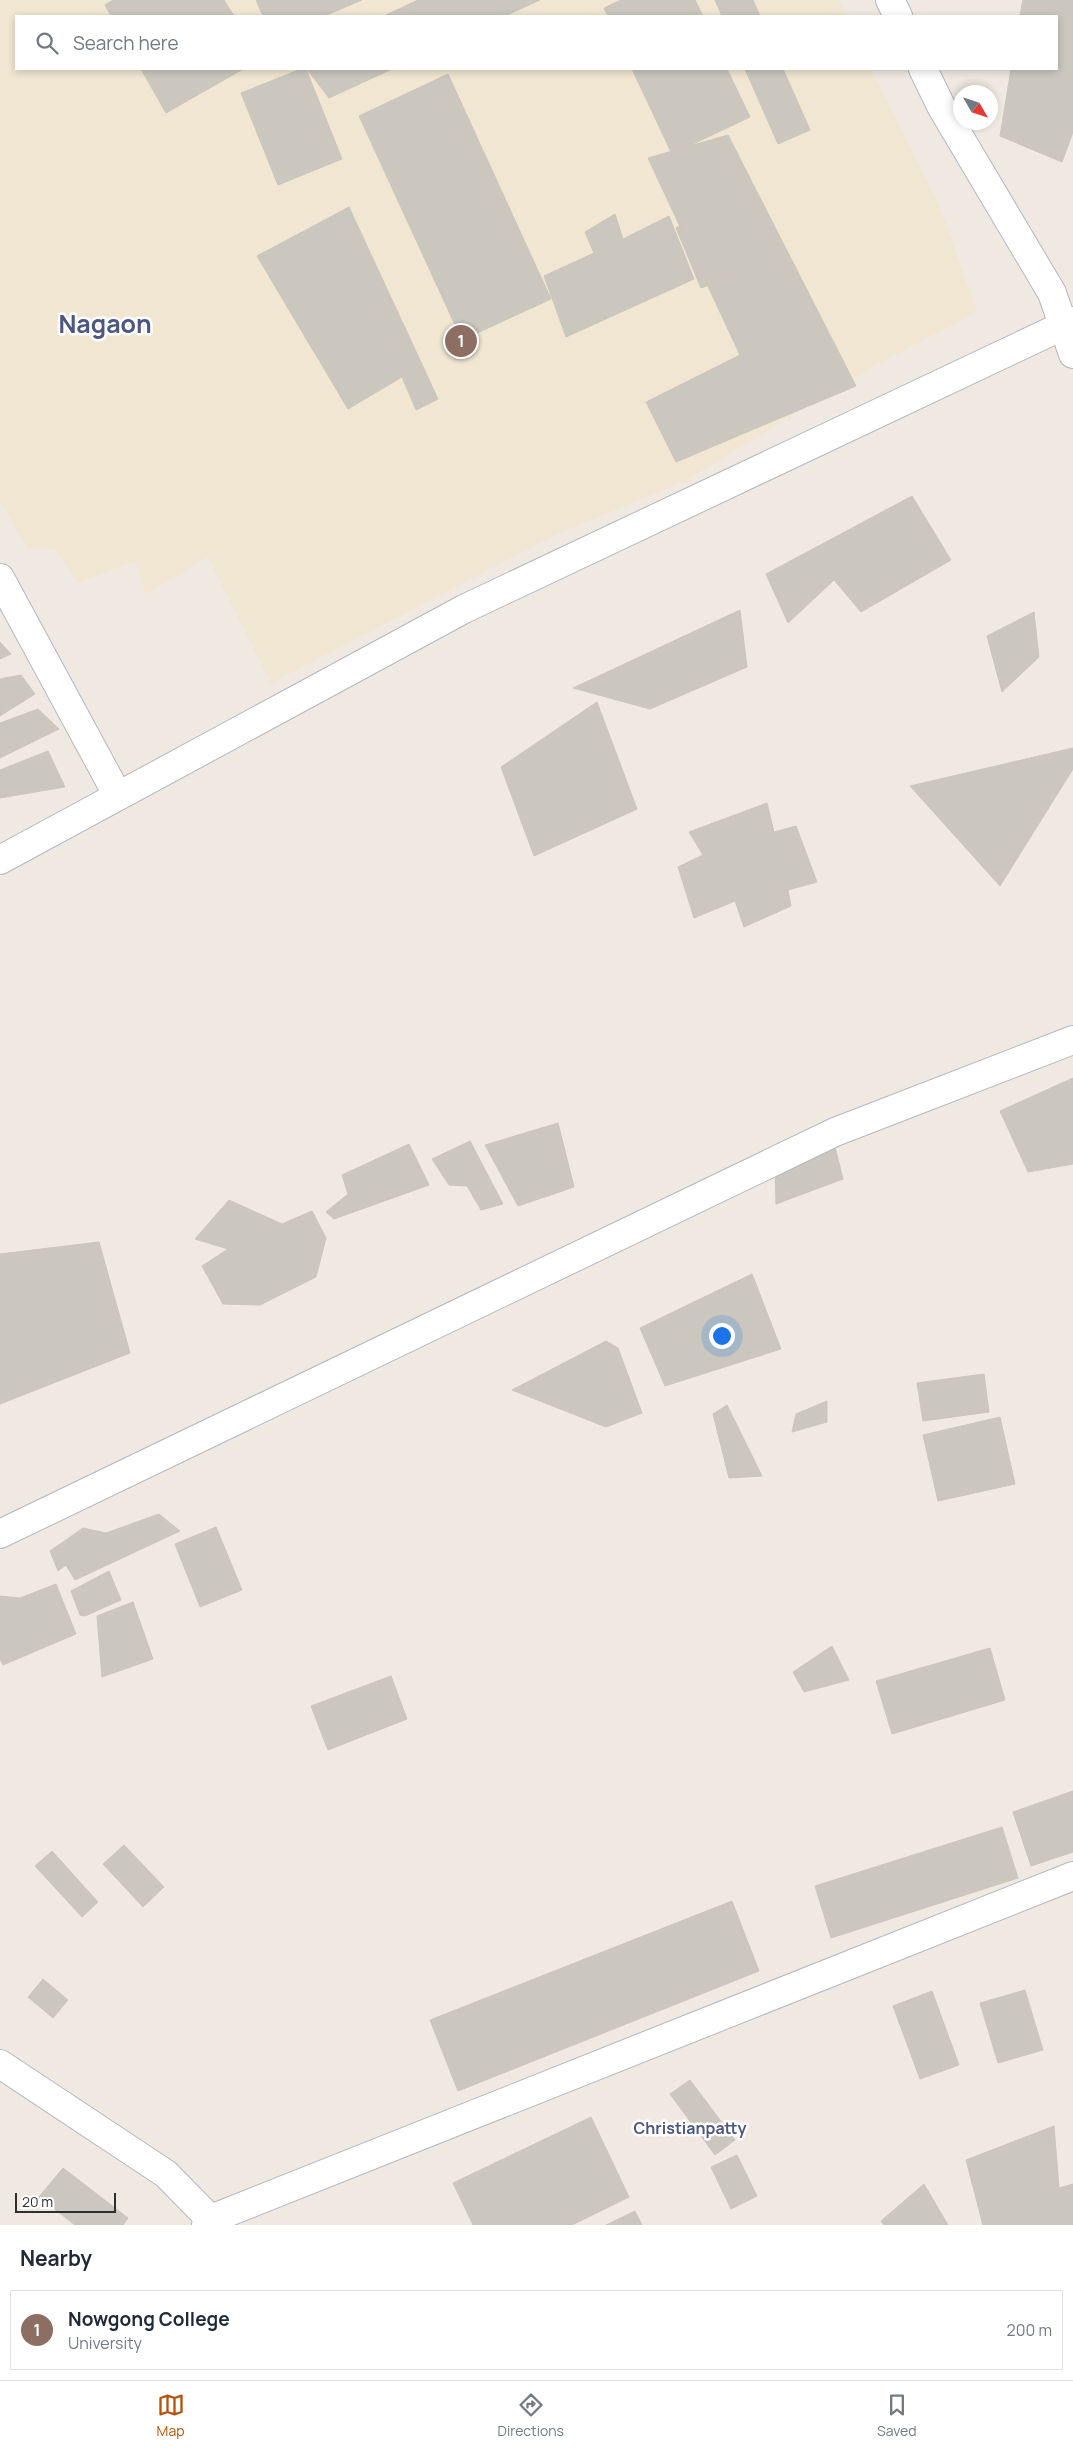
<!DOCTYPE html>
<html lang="en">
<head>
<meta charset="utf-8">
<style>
  :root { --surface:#fff; --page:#f6f6f7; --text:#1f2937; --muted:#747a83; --line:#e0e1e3; --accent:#b45309 }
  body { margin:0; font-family:Manrope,sans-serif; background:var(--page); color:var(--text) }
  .compass { position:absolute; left:953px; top:85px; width:45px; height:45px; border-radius:50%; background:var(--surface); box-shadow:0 2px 8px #0003; rotate:129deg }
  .scale { position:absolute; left:15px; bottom:12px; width:101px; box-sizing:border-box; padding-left:5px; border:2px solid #2e2e2e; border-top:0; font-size:14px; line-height:18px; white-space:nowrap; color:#2e2e2e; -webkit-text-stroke:4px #fff; paint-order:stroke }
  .you { position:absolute; left:721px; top:1335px; width:18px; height:18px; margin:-12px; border:4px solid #fff; border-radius:50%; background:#1a73e8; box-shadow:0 0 0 8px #1a73e833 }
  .badge { display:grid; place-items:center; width:32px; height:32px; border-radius:50%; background:var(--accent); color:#fff; font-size:16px; font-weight:700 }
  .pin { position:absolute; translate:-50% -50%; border:2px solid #fff; box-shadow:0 1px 5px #0006 }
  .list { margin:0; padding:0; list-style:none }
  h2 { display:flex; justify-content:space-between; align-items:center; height:65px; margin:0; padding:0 20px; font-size:21px }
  h2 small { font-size:16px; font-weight:400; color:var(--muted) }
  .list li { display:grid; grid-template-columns:32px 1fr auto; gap:15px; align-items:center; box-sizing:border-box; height:80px; margin:0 10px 10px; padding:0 10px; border:1px solid var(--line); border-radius:0px }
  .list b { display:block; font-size:19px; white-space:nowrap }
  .list p { margin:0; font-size:16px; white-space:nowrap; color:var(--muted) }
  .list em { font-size:16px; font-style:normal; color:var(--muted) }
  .icon { flex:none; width:28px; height:28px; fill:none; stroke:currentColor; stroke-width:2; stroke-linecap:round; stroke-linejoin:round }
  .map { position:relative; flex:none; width:1073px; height:2225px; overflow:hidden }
  .search { position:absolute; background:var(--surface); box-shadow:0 2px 8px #0003; left:15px; right:15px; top:15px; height:55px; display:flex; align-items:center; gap:12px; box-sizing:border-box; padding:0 18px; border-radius:0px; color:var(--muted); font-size:19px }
  .sheet { height:155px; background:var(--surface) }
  nav { display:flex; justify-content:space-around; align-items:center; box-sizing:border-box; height:70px; border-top:1px solid var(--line); background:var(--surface); font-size:14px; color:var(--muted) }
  nav a { display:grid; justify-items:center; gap:2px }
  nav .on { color:var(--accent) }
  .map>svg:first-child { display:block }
  .education { fill:#f0e6d1 }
  .building { fill:#cbc7bf; stroke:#cbc5ba }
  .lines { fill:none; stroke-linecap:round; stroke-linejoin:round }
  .minor-casing { stroke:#b4b7c1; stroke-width:30 }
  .tertiary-casing { stroke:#b4b7c1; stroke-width:30 }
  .secondary-casing { stroke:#b4b7c1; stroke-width:30 }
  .minor { stroke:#fff; stroke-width:28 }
  .tertiary { stroke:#fff; stroke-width:28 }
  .secondary { stroke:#fff; stroke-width:28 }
  .labels { text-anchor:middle; stroke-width:5; stroke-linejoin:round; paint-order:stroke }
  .neighbourhood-label { font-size:16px; font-weight:bold; fill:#4d5680; stroke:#fff }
  .town-label { font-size:25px; font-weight:bold; fill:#4d5680; stroke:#fff }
</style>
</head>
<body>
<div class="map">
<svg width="1073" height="2225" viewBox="0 0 1073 2225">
  <rect width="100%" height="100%" fill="#efe9e1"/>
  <path class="education" d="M0,0H839L846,16H16V69H871L941,210L977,312L868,369L687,480L555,535L271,683L208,557L146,594L135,561L78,583L55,549L27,548L0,501Z"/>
  <path class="building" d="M113,0H224L234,16H111L105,5Z
    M256,0H362L324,16H263Z
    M418,0H540L505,16H384Z
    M621,0H695L703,16H608L604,8Z
    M715,0H753L760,16H722Z
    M1023,0H1073V132L1062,162L1000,136L1011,69H1057V16H1020Z
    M141,69H243L166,113Z
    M301,69H306L342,159L278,185L241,93Z
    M307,69H392L329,98Z
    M632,69H727L750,117L672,154Z
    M745,69H783L810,130L778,144Z
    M448,74L551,299L462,340L359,116Z
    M728,135L856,386L676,462L646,402L740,355L648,158Z
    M349,207L438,399L416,410L402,377L348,409L257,256Z
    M615,214L623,239L669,216L694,279L566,337L544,276L594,253L585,232Z
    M700,214L733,276L701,288L676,228Z
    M912,496L951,560L861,612L834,580L788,623L766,574Z
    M740,610L747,667L650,709L573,688Z
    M1034,612L1039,657L1002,692L987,636Z
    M0,642L11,654L0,659Z
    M21,675L35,694L0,716V679Z
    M597,702L637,809L534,856L501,767Z
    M38,709L59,729L0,758V723Z
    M1073,748V769L1000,886L910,786Z
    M48,751L65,787L0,798V770Z
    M767,803L774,832L796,826L817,882L788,890L791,906L744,927L735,901L694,918L678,867L703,855L689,832Z
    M1073,1078V1164L1028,1172L1000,1111Z
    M558,1123L574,1187L518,1206L485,1145Z
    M470,1141L503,1204L481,1210L467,1186L449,1185L432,1159Z
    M409,1144L429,1185L334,1219L326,1212L348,1194L342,1175Z
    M835,1147L843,1179L776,1204L775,1162Z
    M229,1200L282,1224L312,1211L326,1238L316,1277L260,1305L223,1304L202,1266L228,1249L195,1239Z
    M99,1242L130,1353L0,1404V1254Z
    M752,1274L781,1349L665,1386L640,1328Z
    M606,1341L618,1348L642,1413L606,1427L512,1390Z
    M984,1374L989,1412L923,1421L917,1383Z
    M827,1401V1422L792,1432L796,1414Z
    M727,1405L762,1476L729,1478L713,1414Z
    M1000,1417L1015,1484L938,1501L923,1435Z
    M159,1514L180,1531L75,1580L66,1565L58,1571L50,1551L83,1528L106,1533Z
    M216,1527L242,1590L200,1607L175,1544Z
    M109,1571L121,1600L85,1616L80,1615L71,1591Z
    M56,1584L76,1634L3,1665L0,1659V1596L20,1598Z
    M133,1602L153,1659L102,1677L97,1616Z
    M832,1646L849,1680L804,1692L793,1672Z
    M990,1648L1005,1700L892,1734L876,1681Z
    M391,1676L407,1719L328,1750L311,1706Z
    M1073,1791V1852L1031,1866L1013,1812Z
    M1002,1827L1018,1878L831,1938L815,1886Z
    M124,1845L164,1887L143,1907L103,1864Z
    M52,1851L98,1902L82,1917L35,1866Z
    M732,1901L759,1971L458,2091L430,2020Z
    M43,1979L68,2000L53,2018L28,1997Z
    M1025,1990L1043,2050L998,2063L980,2003Z
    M932,1991L959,2065L920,2079L893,2006Z
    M690,2080L735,2140L715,2155L670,2094Z
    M591,2117L629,2197L572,2225H473L453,2183Z
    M1054,2126L1059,2188L1073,2184V2225H983L966,2160Z
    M737,2155L757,2196L731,2209L711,2167Z
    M63,2168L128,2218L123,2225H75L39,2197Z
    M924,2184L948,2225H884L881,2221Z
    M635,2211L642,2225H606Z"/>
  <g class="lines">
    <g class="minor-casing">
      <path id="minor" d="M0,578L118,796
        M0,860L464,609L1073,321
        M0,1534L835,1132L1073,1040
        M206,2225L211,2219L1073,1876"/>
    </g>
    <g class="tertiary-casing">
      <path id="tertiary" d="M0,2064L166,2174L216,2225"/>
    </g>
    <g class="secondary-casing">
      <path id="secondary" d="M890,0L898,16
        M923,69L941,106L1052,293L1073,354"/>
    </g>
    <use href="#minor" class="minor"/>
    <use href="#tertiary" class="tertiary"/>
    <use href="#secondary" class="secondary"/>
  </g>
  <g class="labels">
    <g class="neighbourhood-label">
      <text x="690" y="2134">Christianpatty</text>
    </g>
    <g class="town-label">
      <text x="105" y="333">Nagaon</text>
    </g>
  </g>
</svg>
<svg class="compass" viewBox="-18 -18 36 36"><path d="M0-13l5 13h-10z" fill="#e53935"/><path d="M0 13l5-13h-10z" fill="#747a83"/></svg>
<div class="scale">20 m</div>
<div class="you"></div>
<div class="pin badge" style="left:461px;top:341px;background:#8d6e63">1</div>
<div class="search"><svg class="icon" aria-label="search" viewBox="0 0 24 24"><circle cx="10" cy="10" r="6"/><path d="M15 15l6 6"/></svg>Search here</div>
</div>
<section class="sheet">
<h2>Nearby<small></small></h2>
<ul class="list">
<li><span class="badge" style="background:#8d6e63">1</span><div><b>Nowgong College</b><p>University</p></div><em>200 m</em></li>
</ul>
</section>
<nav>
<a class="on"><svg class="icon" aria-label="map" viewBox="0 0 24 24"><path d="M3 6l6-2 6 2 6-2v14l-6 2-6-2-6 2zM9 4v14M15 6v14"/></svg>Map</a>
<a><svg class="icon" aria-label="directions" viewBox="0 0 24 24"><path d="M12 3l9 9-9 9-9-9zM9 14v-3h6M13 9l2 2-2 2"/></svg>Directions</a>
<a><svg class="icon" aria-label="saved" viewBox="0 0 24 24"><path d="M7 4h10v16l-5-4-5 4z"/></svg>Saved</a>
</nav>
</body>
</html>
